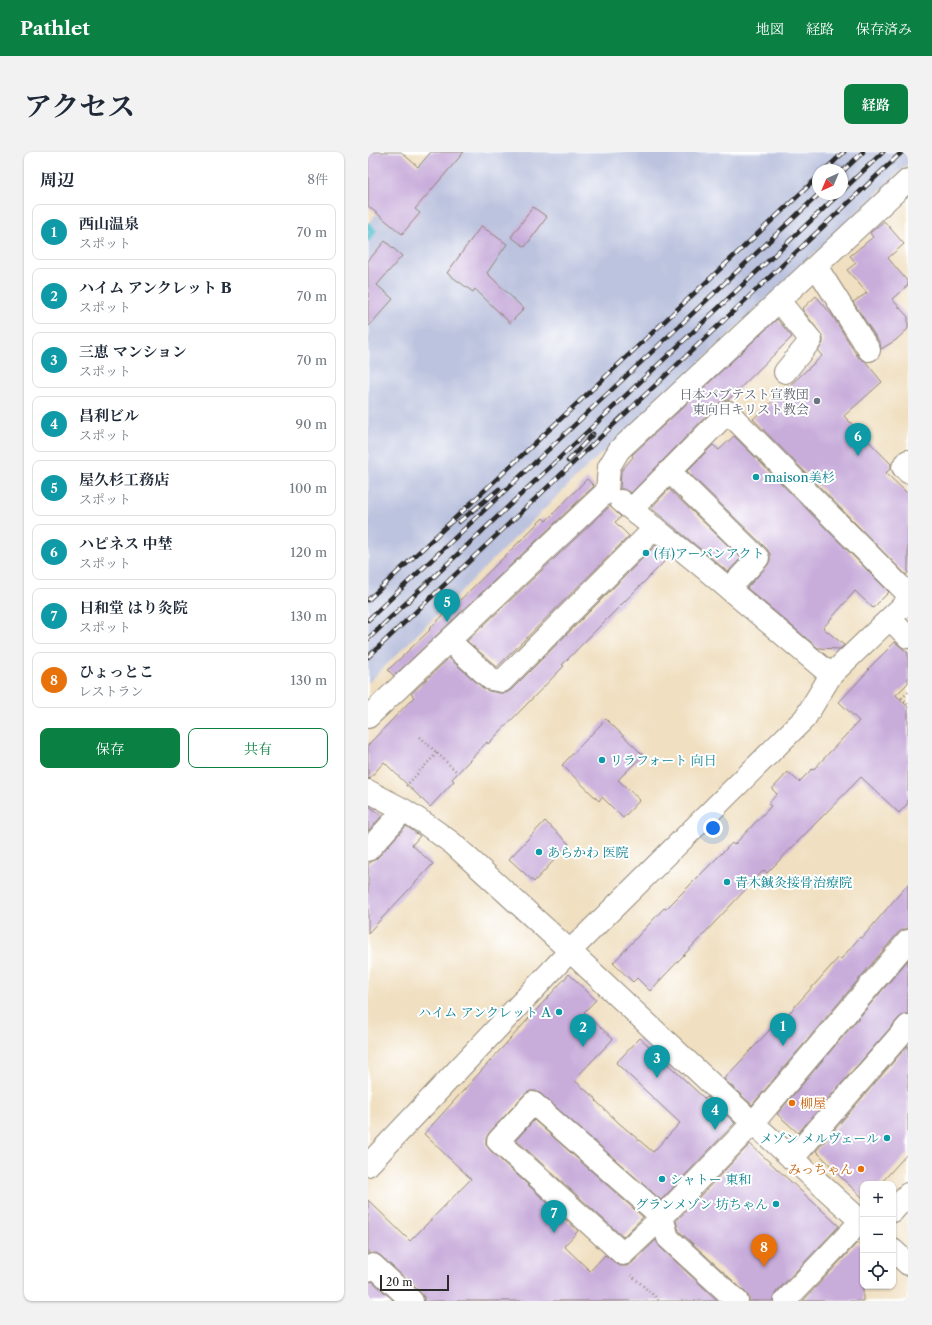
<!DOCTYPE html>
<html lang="ja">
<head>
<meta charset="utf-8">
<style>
  :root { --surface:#fff; --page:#f2f2f3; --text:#1f2937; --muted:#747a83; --line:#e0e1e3; --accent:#0b8043 }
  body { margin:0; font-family:"Libre Caslon Text","Noto Serif JP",serif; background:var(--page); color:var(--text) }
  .controls { position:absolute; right:12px; bottom:12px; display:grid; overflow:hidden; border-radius:8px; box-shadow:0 1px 3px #0004 }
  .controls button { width:36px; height:36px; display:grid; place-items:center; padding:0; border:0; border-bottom:1px solid var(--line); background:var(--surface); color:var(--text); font:20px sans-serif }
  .compass { position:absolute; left:444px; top:12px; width:36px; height:36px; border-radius:50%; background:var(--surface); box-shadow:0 1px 3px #0004; rotate:224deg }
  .scale { position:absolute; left:12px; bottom:10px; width:69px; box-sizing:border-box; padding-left:4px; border:2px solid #2b2b2b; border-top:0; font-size:11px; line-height:14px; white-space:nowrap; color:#2b2b2b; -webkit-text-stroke:3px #fff; paint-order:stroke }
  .you { position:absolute; left:345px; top:676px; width:14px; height:14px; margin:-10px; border:3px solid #fff; border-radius:50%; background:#1a73e8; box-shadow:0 0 0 6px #1a73e833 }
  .badge { display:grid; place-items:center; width:26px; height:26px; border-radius:50%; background:var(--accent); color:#fff; font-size:13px; font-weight:700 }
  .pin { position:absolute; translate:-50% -33px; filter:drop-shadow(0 1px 2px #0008) }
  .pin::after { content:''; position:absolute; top:21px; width:14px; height:12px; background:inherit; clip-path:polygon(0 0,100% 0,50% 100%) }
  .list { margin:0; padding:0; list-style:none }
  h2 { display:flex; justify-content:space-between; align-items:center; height:52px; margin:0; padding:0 16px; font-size:17px }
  h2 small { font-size:13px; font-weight:400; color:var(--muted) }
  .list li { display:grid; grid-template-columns:26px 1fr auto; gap:12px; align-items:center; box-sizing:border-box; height:56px; margin:0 8px 8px; padding:0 8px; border:1px solid var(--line); border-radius:8px }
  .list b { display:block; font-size:15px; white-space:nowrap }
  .list p { margin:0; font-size:13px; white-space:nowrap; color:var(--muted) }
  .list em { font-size:13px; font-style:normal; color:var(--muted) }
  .actions { display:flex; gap:8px; padding:12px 16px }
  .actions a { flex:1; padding:9px 0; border:1px solid var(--accent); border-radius:8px; text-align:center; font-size:14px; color:var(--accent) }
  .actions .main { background:var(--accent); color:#fff }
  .icon { flex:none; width:22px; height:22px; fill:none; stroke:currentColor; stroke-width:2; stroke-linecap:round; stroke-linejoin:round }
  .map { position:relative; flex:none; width:540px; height:1149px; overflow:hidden; border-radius:8px }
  header { display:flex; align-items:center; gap:24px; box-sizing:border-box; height:56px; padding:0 20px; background:var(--accent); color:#fff }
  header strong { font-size:19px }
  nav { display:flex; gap:22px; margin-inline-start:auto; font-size:14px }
  .intro { display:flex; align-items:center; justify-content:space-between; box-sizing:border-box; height:96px; padding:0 24px }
  h1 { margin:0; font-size:28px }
  .button { padding:10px 18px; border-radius:8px; background:var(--accent); color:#fff; font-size:14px; font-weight:700 }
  main { display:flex; gap:24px; padding:0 24px }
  aside { flex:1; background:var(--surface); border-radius:8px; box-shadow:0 1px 3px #0004 }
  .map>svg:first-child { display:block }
  .industrial { fill:#bcc3de; fill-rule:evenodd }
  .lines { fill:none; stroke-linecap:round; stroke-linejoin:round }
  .stream { stroke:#54c0cf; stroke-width:7 }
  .building { fill:#c8acda }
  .minor-casing { stroke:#8e8576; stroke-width:24 }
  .path { stroke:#8e8576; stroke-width:2.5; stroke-dasharray:1 3; stroke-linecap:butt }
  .minor { stroke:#fff; stroke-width:22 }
  .rail-casing { stroke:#2b2b2b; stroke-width:4.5 }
  .rail { stroke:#fff; stroke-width:3; stroke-dasharray:9; stroke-linecap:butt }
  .worship-dot { fill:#6b7280; stroke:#fff; stroke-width:1.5 }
  .culture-dot { fill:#0f9aa8; stroke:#fff; stroke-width:1.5 }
  .food-dot { fill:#e8710a; stroke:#fff; stroke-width:1.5 }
  .labels { text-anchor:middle; stroke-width:4; stroke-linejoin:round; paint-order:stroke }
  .worship-label { font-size:13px; fill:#5b616d; stroke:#fff; text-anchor:end }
  .culture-label { font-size:13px; fill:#0d838f; stroke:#fff; text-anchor:start }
  .food-label { font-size:13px; fill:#c56008; stroke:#fff; text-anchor:start }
</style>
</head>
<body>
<header>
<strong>Pathlet</strong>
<nav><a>地図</a><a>経路</a><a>保存済み</a></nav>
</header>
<div class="intro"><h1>アクセス</h1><a class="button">経路</a></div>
<main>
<aside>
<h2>周辺<small>8件</small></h2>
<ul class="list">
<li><span class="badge" style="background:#0f9aa8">1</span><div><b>西山温泉</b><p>スポット</p></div><em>70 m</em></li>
<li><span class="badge" style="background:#0f9aa8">2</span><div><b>ハイム アンクレット B</b><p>スポット</p></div><em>70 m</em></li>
<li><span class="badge" style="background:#0f9aa8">3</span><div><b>三恵 マンション</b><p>スポット</p></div><em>70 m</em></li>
<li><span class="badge" style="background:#0f9aa8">4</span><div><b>昌利ビル</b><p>スポット</p></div><em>90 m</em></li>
<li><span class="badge" style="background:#0f9aa8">5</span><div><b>屋久杉工務店</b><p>スポット</p></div><em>100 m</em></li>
<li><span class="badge" style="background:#0f9aa8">6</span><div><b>ハピネス 中埜</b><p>スポット</p></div><em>120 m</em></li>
<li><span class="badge" style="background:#0f9aa8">7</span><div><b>日和堂 はり灸院</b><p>スポット</p></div><em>130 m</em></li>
<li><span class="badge" style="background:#e8710a">8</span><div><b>ひょっとこ</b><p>レストラン</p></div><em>130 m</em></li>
</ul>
<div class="actions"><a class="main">保存</a><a>共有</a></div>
</aside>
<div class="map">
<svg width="540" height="1149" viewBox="0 0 540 1149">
  <rect width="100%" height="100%" fill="#fff"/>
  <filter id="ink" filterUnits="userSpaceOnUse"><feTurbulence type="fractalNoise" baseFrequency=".025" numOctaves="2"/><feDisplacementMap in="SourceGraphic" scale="8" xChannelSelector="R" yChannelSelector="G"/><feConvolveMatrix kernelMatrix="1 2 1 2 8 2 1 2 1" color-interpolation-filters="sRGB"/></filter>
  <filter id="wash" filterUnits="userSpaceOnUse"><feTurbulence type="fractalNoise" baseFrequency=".012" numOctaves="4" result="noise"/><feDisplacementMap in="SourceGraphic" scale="16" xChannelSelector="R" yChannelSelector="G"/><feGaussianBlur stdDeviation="0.9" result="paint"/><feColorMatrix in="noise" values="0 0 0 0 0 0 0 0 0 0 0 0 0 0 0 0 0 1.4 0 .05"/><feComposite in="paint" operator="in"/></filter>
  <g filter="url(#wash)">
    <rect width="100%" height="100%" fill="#f0dfc0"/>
    <path class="industrial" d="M61,0H540V12L276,264L223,311L0,531V72ZM450,18H474V42H450Z"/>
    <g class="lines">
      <path class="stream" d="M0,74L5,79L0,86"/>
    </g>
    <g id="blocks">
      <path class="building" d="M0,0H33L50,15L63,0H96L47,57L52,61L34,82L0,54Z
        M165,55L179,65L157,95L143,85Z
        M516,69L536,92L520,106L540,130V133L524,147L540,165V177L528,188L513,197L512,191L485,150L499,141L479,118L488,111L482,104L505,85L502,81Z
        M113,74L139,92L119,121L156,157L142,171L107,137L105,140L79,121Z
        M17,89L34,104L9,133L25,147L0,175V109Z
        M448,144L464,163L490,205L497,209L514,230L476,264L523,312V316L518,321L540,342V421L538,423L385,267L454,204L450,199L455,191V185L434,157Z
        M409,167L424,185L360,248H356L351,251L263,341L255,337H252L253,319L265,305L264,303Z
        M366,284L521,440L505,456L487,439L455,476L476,493L472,497L450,496L379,436L399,414L402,409V402L399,397L319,319L345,293L351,298Z
        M219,327L226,334L26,524L20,518L62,478L61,477L87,452H88L136,405L175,366L178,369Z
        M301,337L373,406L360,420L283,356Z
        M242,354L253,365L247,370L261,384L129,515L99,489Z
        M288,393L302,404L230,476L194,513L196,514L120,592L119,590L84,627L86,629L62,655L16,610L1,627H0V593L46,545L43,542L81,506L115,536L121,539L132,541H138L143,538Z
        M527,490L540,501V531L528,543L540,555V651L531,661L493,625L399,721L396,718L282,839L269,826L265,830L245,811L296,756L298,757L364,691L366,693L403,654L400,652L409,642L404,637L420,620L431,630L444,617L445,618L491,569L471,550L501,518L500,517Z
        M238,567L275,603L250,628L272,648L255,666L234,645L231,649L194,613Z
        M0,653L14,664L0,679Z
        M177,669L201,692L166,730L141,707Z
        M38,674L52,684L44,693L65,712L0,781V712L9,706Z
        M540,732V777H535L530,781L384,953L356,927L412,867L414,869L471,805L473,807L492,785L494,786Z
        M540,808V862H536L531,866L430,981L409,962Z
        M201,822L228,848L216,860L245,887L206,928L229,948L228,949L252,972L285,1000L312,971L248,911L272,886L337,947L339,945L367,971L293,1048L173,942L168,939H162L156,943L121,981L118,987V993L122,998L210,1079L196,1094L222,1119L237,1103L252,1114H259L264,1111L288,1088L292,1095L350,1149H56V1145L52,1140L13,1104L8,1101L0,1102V1048L42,1089L103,1027L56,982Z
        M540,893V1001L512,1032H495V1046L462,1015L463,1014L448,999Z
        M166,968L275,1065L255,1085L148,988Z
        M382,992L471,1074L408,1140L404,1149H381V1145L377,1140L311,1079L308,1069Z
        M489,1091L495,1096V1149H435Z
        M4,1129L26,1149H0V1130Z"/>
    </g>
  </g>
  <g filter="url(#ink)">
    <use href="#blocks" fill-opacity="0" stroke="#8e8576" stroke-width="1"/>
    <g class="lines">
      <g class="minor-casing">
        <path id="minor" d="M448,114L501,198
          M411,149L443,188L417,220
          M540,309L535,315L540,320
          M301,319L390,406L361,437
          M253,349L330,411L463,523
          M264,357L360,260L540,442
          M522,467L540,485
          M81,489L123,527L134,529L287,376
          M0,565L239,339L241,315L251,298L540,28
          M0,639L36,658L59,673L84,691L202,799L385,971L495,1071
          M0,698L36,658
          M424,1007L540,874
          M0,1013L202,799L437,566L463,523L540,449
          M525,1059L540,1042
          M525,1098L540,1112
          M0,1118L5,1113L44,1149
          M369,1149L300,1086L294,1065L165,951L130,989L255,1102L294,1065L385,971L540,789
          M417,1149L493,1069"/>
      </g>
      <path class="path" d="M540,540L534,546L540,552
        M52,585L89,620
        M38,634L69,601
        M263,1123L292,1149"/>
      <use href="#minor" class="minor"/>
      <g class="rail-casing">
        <path id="rail" d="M457,18L476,0
          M474,20L495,0
          M474,39L515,0
          M200,309L225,282
          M91,370L131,337
          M0,448L450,25
          M0,468L451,42
          M0,487L471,42
          M0,505L534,0"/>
      </g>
      <use href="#rail" class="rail"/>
    </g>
  </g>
  <circle class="worship-dot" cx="449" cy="249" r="4"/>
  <g class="culture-dot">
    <circle cx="388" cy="325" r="4"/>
    <circle cx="278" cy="401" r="4"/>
    <circle cx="234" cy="608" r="4"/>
    <circle cx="171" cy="700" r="4"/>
    <circle cx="359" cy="730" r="4"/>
    <circle cx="191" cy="860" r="4"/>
    <circle cx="519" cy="986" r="4"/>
    <circle cx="294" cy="1027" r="4"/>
    <circle cx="408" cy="1052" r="4"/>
  </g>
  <g class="food-dot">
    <circle cx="424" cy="951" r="4"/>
    <circle cx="493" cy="1017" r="4"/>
  </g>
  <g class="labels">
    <g class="worship-label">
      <text x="441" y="247">日本パブテスト宣教団<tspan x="441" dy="15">東向日キリスト教会</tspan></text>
    </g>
    <g class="culture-label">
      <text x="396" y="330">maison美杉</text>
      <text x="286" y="406">(有)アーバンアクト</text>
      <text x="242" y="613">リラフォート 向日</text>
      <text x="179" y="705">あらかわ 医院</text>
      <text x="367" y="735">青木鍼灸接骨治療院</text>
      <text x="183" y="865" text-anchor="end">ハイム アンクレット A</text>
      <text x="511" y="991" text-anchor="end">メゾン メルヴェール</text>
      <text x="302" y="1032">シャトー 東和</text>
      <text x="400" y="1057" text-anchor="end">グランメゾン 坊ちゃん</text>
    </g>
    <g class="food-label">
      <text x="432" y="956">柳屋</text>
      <text x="485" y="1022" text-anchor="end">みっちゃん</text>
    </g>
  </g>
</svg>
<div class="controls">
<button>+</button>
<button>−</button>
<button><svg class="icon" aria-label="locate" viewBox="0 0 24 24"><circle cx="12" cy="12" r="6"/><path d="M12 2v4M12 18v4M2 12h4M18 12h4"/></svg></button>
</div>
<svg class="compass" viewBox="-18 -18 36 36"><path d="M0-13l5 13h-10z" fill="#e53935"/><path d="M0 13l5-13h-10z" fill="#747a83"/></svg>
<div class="scale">20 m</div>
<div class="you"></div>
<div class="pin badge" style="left:415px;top:894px;background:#0f9aa8">1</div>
<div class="pin badge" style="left:215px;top:895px;background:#0f9aa8">2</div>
<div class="pin badge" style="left:289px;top:926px;background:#0f9aa8">3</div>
<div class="pin badge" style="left:347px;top:978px;background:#0f9aa8">4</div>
<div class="pin badge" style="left:79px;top:470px;background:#0f9aa8">5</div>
<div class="pin badge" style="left:490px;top:304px;background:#0f9aa8">6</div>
<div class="pin badge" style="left:186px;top:1081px;background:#0f9aa8">7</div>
<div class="pin badge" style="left:396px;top:1115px;background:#e8710a">8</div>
</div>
</main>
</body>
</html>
